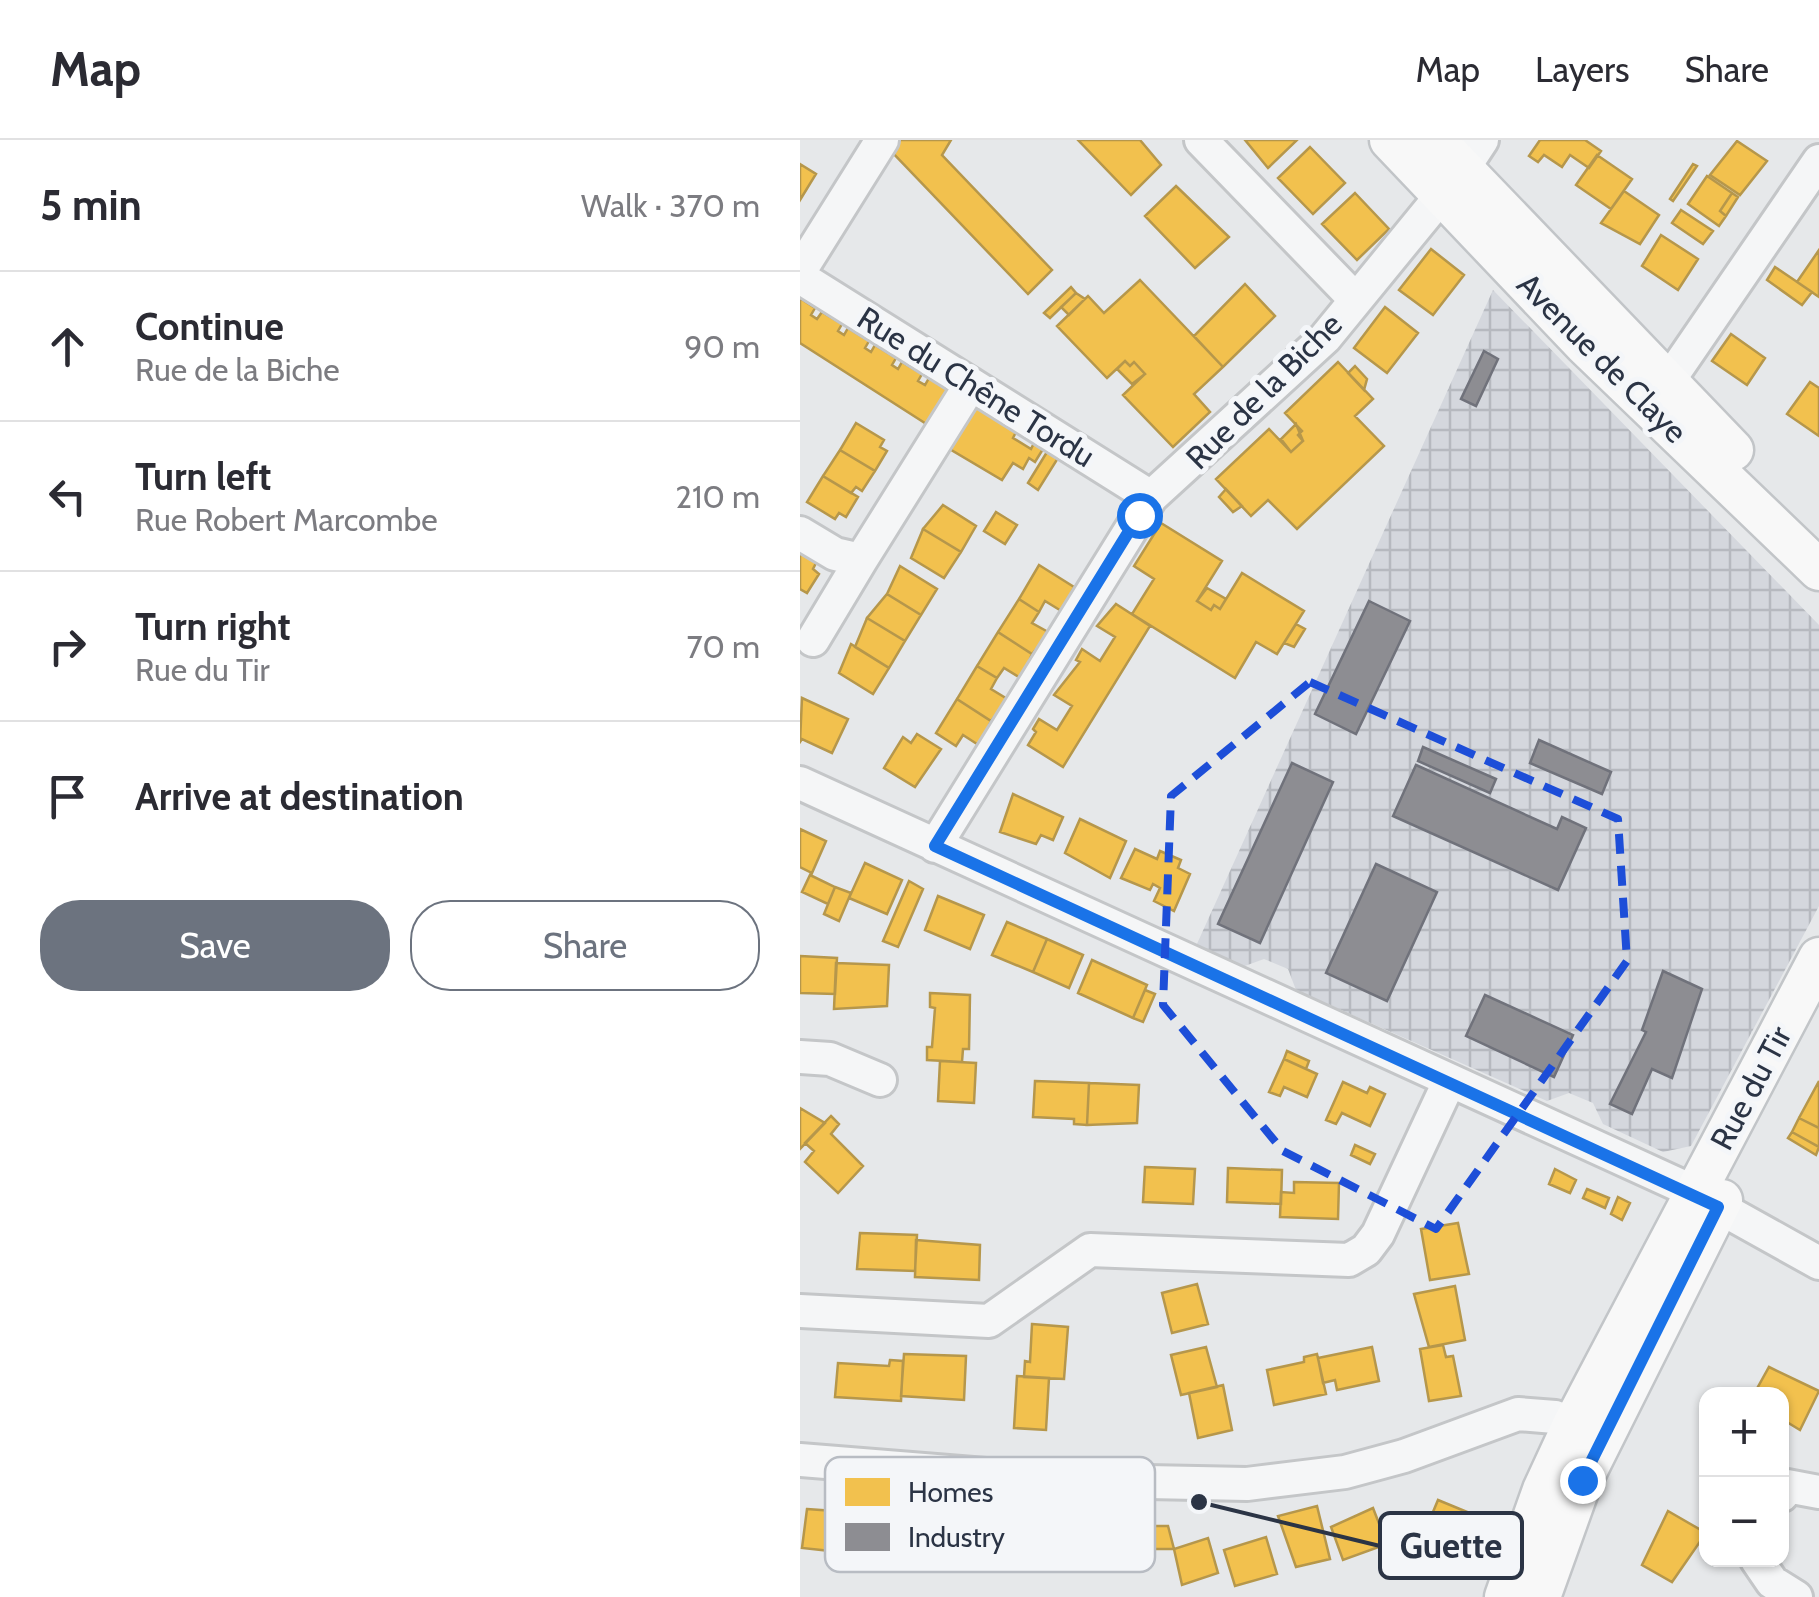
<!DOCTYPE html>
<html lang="en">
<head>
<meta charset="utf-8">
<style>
  :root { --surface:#fff; --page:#f2f2f3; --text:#2b2b33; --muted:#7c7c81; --line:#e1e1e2; --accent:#6c737f }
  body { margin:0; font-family:Cabin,sans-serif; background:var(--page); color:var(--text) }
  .controls { position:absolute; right:30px; bottom:30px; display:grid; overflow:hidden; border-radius:20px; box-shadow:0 2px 8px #0004 }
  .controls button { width:90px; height:90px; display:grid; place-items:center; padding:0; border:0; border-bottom:2px solid var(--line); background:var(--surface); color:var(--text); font:50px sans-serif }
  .stop { position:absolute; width:30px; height:30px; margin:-22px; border:8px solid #1a73e8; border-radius:50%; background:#fff }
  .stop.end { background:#1a73e8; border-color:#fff; box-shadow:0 2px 10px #0008 }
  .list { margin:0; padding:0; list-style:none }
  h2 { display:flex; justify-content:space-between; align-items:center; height:130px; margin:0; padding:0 40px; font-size:42px }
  h2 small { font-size:32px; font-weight:400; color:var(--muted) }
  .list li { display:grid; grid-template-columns:65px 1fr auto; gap:30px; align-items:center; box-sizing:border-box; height:150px; padding:0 40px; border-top:2px solid var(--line) }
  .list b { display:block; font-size:38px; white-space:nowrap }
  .list p { margin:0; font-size:32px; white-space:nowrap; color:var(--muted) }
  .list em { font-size:32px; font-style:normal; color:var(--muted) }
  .actions { display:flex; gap:20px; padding:30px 40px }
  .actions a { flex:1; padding:22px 0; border:2px solid var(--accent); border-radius:40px; text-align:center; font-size:35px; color:var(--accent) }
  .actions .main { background:var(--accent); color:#fff }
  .icon { flex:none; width:55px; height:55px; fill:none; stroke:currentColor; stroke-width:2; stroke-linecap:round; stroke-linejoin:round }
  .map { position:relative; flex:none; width:1019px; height:1457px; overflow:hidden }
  header { display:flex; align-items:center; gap:60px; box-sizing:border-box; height:140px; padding:0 50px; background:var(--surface); border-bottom:2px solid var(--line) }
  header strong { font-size:48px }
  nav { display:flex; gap:55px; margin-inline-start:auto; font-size:35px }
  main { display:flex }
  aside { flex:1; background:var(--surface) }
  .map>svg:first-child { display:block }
  .industrial { fill:url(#industrial-grid) }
  .homes { fill:#f2c14e; stroke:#b6974b; stroke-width:2.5 }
  .industry { fill:#8d8d92; stroke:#70727b; stroke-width:2.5 }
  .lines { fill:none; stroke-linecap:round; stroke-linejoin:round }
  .minor-casing { stroke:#c4c6c8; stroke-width:38 }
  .major-casing { stroke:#c2c5c8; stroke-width:45 }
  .minor { stroke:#f5f6f7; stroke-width:32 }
  .major { stroke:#f8f8f8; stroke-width:40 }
  .route { stroke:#1a73e8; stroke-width:12 }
  .marked { fill:none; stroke:#1d4ed8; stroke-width:8; stroke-dasharray:20 12; stroke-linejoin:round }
  .labels { text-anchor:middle; stroke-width:10; stroke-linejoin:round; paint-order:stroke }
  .street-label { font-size:32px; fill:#2b3445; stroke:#f4f6f9 }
  .key { fill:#f4f6f9; stroke:#b8bcc3; stroke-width:2.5 }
  .key-label { font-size:28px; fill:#2b3445 }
  .leader { fill:none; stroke:#2b3445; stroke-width:4 }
  .callout-dot { fill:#2b3445; stroke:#f4f6f9; stroke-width:4 }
  .callout { fill:#f4f6f9; stroke:#2b3445; stroke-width:4 }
  .callout-label { font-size:35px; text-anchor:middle; font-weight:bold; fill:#2b3445 }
</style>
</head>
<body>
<header>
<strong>Map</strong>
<nav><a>Map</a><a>Layers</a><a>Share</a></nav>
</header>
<main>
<aside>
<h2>5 min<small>Walk · 370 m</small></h2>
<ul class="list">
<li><svg class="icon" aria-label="ahead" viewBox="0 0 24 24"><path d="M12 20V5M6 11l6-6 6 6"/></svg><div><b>Continue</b><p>Rue de la Biche</p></div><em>90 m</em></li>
<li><svg class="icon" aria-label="left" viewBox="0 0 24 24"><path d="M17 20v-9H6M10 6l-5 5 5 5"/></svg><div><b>Turn left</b><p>Rue Robert Marcombe</p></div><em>210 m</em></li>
<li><svg class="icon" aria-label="right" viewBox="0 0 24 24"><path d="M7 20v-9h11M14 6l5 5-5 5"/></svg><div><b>Turn right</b><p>Rue du Tir</p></div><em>70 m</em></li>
<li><svg class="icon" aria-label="arrive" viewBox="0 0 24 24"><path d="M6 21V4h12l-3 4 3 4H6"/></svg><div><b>Arrive at destination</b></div></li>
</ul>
<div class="actions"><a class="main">Save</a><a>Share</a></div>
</aside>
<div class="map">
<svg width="1019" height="1457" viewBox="0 0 1019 1457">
  <defs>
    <pattern id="industrial-grid" width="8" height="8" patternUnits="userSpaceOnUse" patternTransform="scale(2.5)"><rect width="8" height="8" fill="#d4d7dd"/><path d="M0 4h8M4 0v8" fill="none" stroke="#b6b9bf"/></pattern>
  </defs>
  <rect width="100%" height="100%" fill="#e6e8ea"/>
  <path class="industrial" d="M693,150L1019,485V766L891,1006L863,1012L803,984L793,963L769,953L747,961L496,850L488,829L464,819L442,827L396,806Z"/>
  <path class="homes" d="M100,0H151L142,15L252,130L228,154L92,12Z
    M278,0H340L361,25L331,55Z
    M445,0H497L468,28Z
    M740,0H785L801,11L789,28L770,15L762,27L744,15L738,22L729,16Z
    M937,1L967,21L940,55L910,35Z
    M510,7L545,43L513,74L478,38Z
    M797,15L832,39L811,69L776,45Z
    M0,24L16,34L0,60Z
    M893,24L897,26L873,61L870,59Z
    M907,36L932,53L920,71L926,76L919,86L888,64Z
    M376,46L429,97L395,128L345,76Z
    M824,51L859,75L840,104L801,83Z
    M555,53L589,89L557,120L522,84Z
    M932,53L938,57L926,76L920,71Z
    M881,70L913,91L903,104L872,83Z
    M861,95L898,119L878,150L842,126Z
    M631,109L664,135L633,175L599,150Z
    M1019,110V157L997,142Z
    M975,127L1012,152L1002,165L967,140Z
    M340,140L423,227L394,254L410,272L373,307L323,255L345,234L334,222L330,226L325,221L307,238L257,186L288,156L304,173Z
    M445,144L475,176L423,227L394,196Z
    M271,147L276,153L250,178L244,173Z
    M276,153L285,159L269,175L261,167Z
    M0,158L15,168L11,175L17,179L22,172L42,184L38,191L44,195L48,188L69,201L65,208L71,212L75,205L96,218L92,225L98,229L102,222L122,234L118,241L125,245L129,238L149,251L128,285L0,203Z
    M585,167L618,193L587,233L554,208Z
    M931,194L965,218L947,245L912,221Z
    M325,221L330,226L334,222L345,234L332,244L317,229Z
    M538,222L573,259L555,276L584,306L497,389L468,360L451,376L416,339L469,289L491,312L503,301L498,295L502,291L485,273Z
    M555,226L567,239L564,250L548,233Z
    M1010,242L1019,248V296L987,274Z
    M174,266L216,292L213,298L231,309L234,303L243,309L235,322L229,318L223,329L213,323L202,340L148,308Z
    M56,283L84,300L80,307L87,311L75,331L40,310Z
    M496,284L503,301L491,312L481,299Z
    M40,310L75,331L62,351L56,347L51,353L23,336Z
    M247,312L258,318L238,350L228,343Z
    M23,336L58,357L46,377L39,373L35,379L7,362Z
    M426,349L442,366L433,372L419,357Z
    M143,365L176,386L161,412L123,389Z
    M196,372L217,385L205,404L184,391Z
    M361,383L422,421L397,461L411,470L414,465L420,469L442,433L504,471L477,514L456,502L435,538L332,474L354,439L334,426Z
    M123,389L161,412L144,438L111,418Z
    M0,412L16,423L13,429L19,434L7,453L0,449Z
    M239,425L274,447L263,472L245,461L239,472L219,459Z
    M100,426L137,449L121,475L87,454Z
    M407,448L426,459L420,469L414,465L411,470L397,461Z
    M87,454L121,475L105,501L67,478Z
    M219,459L239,472L232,483L250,493L232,514L198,492Z
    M316,464L350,486L263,627L228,605L236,592L233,589L239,579L257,590L272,566L254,555L280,522L276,520L282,509L300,521L315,497L297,486Z
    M67,478L105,501L89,528L55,507Z
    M496,484L505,489L494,507L484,503Z
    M198,492L232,514L222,539L204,528L197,538L177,526Z
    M51,504L89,528L73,554L39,533Z
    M177,526L197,538L191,549L209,560L191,581L157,559Z
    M2,558L48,579L32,613L2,599L0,602Z
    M157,559L191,581L180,606L163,595L156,606L136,593Z
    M117,594L141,609L115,647L84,628L103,597L111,603Z
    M213,654L263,677L253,700L241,695L236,704L200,692Z
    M280,679L326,701L310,738L265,713Z
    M0,689L26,701L12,733L0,727Z
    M335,709L357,719L360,711L381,720L378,728L390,734L374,771L354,761L360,748L353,744L350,750L321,738Z
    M65,723L102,740L87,774L49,758Z
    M10,735L35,747L28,764L2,752Z
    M109,741L123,749L98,807L83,801Z
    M35,747L51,753L39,781L24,774Z
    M138,756L184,775L170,809L125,790Z
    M207,782L247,799L233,832L192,815Z
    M247,799L283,815L269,848L233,832Z
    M0,816L37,818L35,854L0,853Z
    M292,820L347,845L333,878L278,853Z
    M36,823L89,825L87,866L34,869Z
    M345,850L355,854L343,882L333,878Z
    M130,853L170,855L169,909H163L162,922L127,920V907H132L135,868L130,867Z
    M487,911L509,921L506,929L484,919Z
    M484,919L517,934L507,957L484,947L480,956L469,952Z
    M140,921L176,923L174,963L138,961Z
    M235,941L289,943L287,985L274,984V979L233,977Z
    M1019,941V988L999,978Z
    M543,942L567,953L570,947L585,954L570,986L542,973L536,984L526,980Z
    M289,943L339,945L337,983L287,985Z
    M0,968L25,983L0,1009Z
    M31,976L39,984L31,994L63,1026L38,1053L5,1022L14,1011L5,1003Z
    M999,978L1019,988V1007L992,992Z
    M992,992L1019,1007L1016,1015L988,998Z
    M555,1005L575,1014L570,1024L551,1015Z
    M345,1027L395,1029L393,1064L343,1062Z
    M428,1028L482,1030L481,1064L427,1062Z
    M755,1029L776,1040L770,1053L749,1044Z
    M494,1042L539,1043L538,1079L480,1077L481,1052L494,1053Z
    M787,1049L809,1058L805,1068L783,1058Z
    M818,1057L830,1063L822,1080L811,1074Z
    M658,1083L669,1134L630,1140L621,1089Z
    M60,1093L117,1095L115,1131L57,1129Z
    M116,1100L180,1105L179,1140L115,1137Z
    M397,1144L408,1184L372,1193L362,1153Z
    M655,1146L665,1200L629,1207L614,1154Z
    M232,1184L268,1187L264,1239L224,1237L225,1221L230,1222Z
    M643,1205L646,1217L653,1216L661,1256L629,1261L620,1209Z
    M406,1207L417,1247L381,1255L371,1215Z
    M572,1207L579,1241L537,1250L535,1240L523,1243L518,1218Z
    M104,1214L166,1216L164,1260L101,1256Z
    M517,1214L526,1254L474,1265L467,1230L504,1222V1217Z
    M90,1220L103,1221L101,1261L35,1257L38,1223L89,1226Z
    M969,1227L1019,1251L1000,1290L982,1279V1254H954Z
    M217,1236L249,1238L246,1290L214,1288Z
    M423,1245L432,1290L398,1298L389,1253Z
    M638,1360L672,1374L654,1417L644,1413L639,1425L615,1415Z
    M517,1366L530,1419L496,1427L478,1376Z
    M573,1368L587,1404L543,1420L531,1387Z
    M7,1369L34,1371L31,1411L2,1408Z
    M868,1371L906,1393L872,1442L842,1425Z
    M318,1376H350L351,1386H368L374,1409H318Z
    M466,1397L477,1434L435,1446L424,1410Z
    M408,1398L418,1433L382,1445L374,1409Z"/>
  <path class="industry" d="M684,211L698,219L676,266L661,259Z
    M569,461L610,481L556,594L515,574Z
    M739,600L811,632L802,654L730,623Z
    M623,607L696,639L690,653L618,621Z
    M492,623L533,642L460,803L418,784Z
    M616,625L757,689L762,677L786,688L758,750L593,676Z
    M576,724L637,752L587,861L526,833Z
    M863,831L902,849L872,938L852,929L832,974L810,964L846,892L842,890Z
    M685,855L773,895L754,937L666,896Z"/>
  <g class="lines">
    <g class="minor-casing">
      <path id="minor" d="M401,0L555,159
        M663,29L682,0
        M0,131L82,0
        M0,137L351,357
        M867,243L1019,21
        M0,393L35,414L61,420L171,244
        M13,500L61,420
        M0,643L879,1045L1019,1123
        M135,706L351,357L525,198L642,55
        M0,917L30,919L80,940
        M0,1171L189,1181L290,1110L549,1120L566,1110L578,1094L649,942
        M0,1320L248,1340L447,1344L545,1332L604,1316L718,1274L755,1277L796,1293
        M982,1355L987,1346L1019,1352
        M957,1420L972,1442L996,1457"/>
    </g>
    <g class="major-casing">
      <path id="major" d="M590,0L784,204L1019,430
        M635,0L933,310
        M705,1457L743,1350L774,1283L1019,818
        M740,1457L782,1340L922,1060"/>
    </g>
    <use href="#minor" class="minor"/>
    <use href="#major" class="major"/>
  </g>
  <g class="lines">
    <path class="route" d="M339,375L135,706L918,1067L782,1340"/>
  </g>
  <path class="marked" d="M510,542L818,679L827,821L636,1089L483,1011L363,865L371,656Z"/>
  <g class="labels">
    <g class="street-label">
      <text transform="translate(802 218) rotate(45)" y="11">Avenue de Claye</text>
      <text transform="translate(176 247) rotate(32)" y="11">Rue du Chêne Tordu</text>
      <text transform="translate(464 251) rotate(-45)" y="11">Rue de la Biche</text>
      <text transform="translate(951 948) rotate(-62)" y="11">Rue du Tir</text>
    </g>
  </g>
  <rect x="25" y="1317" width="330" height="115" rx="15" class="key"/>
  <rect x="45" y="1338" width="45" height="28" fill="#f2c14e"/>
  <rect x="45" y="1383" width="45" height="28" fill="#8d8d92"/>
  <g class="key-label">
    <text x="108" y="1362">Homes</text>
    <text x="108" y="1407">Industry</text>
  </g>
  <path class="leader" d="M399 1362L580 1406"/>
  <circle class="callout-dot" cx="399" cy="1362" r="10"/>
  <rect class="callout" x="580" y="1373" width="142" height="65" rx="10"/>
  <g class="callout-label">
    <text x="651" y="1418">Guette</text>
  </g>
</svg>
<div class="controls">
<button>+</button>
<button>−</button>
</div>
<div class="stop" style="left:339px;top:375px"></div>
<div class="stop end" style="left:782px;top:1340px"></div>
</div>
</main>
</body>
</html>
